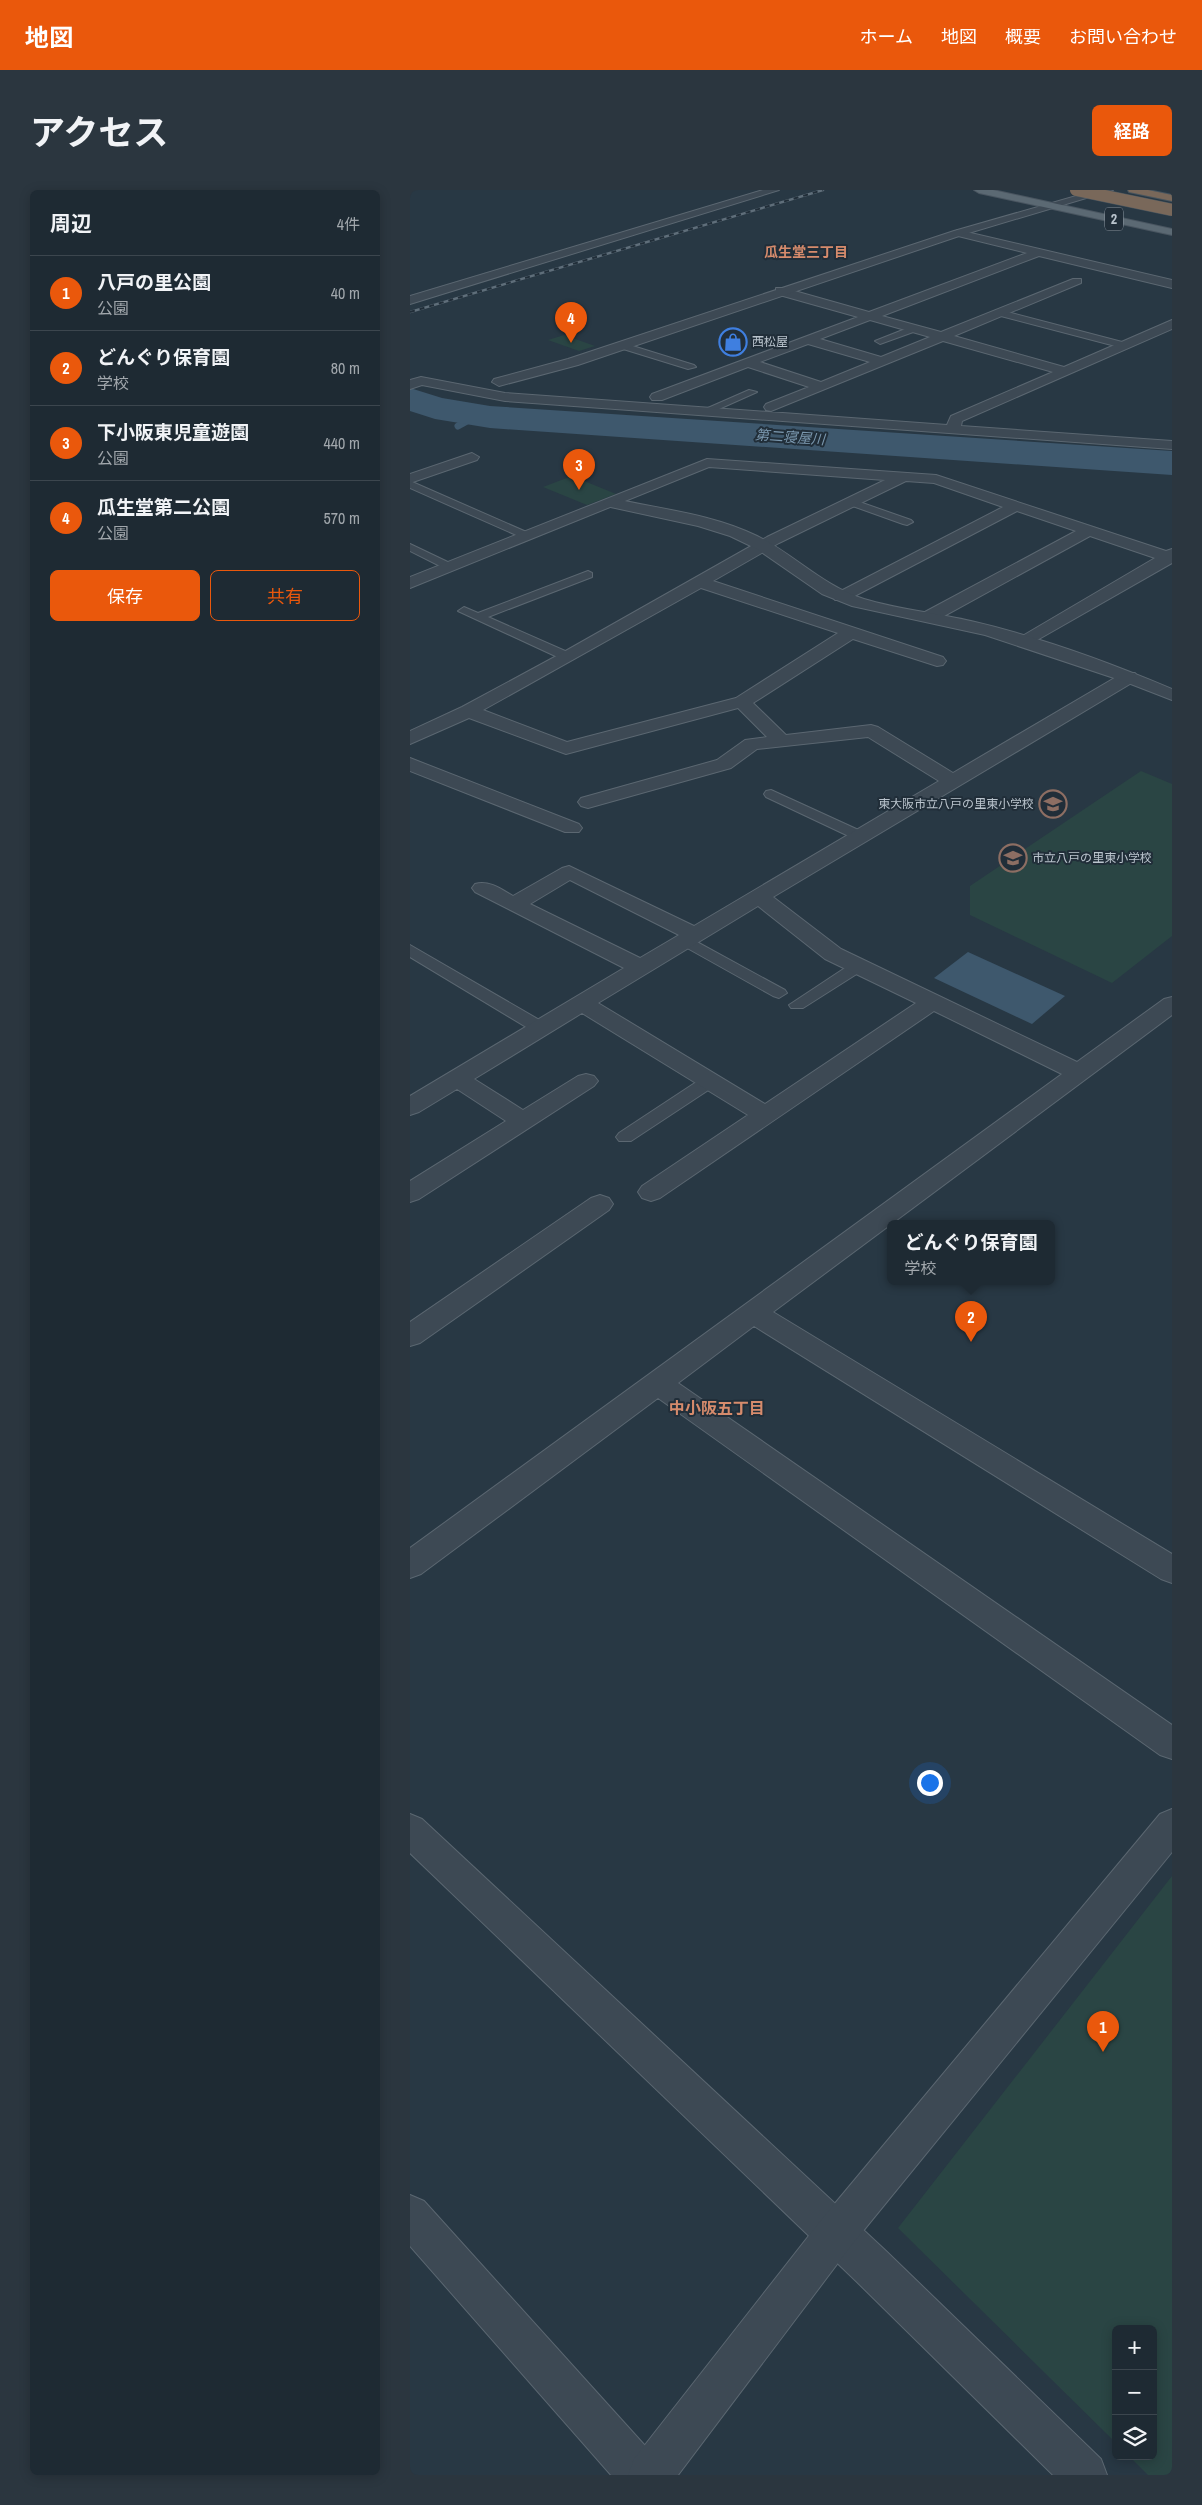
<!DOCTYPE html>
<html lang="ja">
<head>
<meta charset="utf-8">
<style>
  :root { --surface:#1e2a33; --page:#2b363f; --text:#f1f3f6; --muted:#a1a7ac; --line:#3c464e; --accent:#ea580c }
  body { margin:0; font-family:"Archivo Narrow","Noto Sans JP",sans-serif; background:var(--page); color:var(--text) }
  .controls { position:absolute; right:15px; bottom:15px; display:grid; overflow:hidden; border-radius:8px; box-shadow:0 2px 12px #0003 }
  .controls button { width:45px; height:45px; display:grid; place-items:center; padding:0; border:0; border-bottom:1px solid var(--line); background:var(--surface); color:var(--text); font:25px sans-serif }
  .you { position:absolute; left:519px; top:1592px; width:18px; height:18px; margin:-12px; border:4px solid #fff; border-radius:50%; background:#1a73e8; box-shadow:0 0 0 8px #1a73e833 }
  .badge { display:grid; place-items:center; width:32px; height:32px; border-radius:50%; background:var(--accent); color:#fff; font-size:16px; font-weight:700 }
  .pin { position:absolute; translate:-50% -41px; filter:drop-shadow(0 1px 2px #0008) }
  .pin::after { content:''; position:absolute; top:26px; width:18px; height:15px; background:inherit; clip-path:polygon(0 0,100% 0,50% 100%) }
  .popup { position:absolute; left:477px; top:1030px; width:168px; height:65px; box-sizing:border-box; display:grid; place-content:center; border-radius:8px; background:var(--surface); filter:drop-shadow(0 1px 4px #0005); font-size:16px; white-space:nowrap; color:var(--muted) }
  .popup b { font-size:19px; color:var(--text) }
  .popup::after { content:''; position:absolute; left:50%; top:100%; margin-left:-10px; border:10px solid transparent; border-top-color:var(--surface) }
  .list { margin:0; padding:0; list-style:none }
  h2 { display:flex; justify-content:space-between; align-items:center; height:65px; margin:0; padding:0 20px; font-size:21px }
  h2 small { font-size:16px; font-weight:400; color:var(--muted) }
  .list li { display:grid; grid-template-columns:32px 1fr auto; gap:15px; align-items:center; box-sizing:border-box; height:75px; padding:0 20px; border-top:1px solid var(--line) }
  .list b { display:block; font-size:19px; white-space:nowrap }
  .list p { margin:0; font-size:16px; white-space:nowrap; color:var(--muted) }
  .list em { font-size:16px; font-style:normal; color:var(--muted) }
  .actions { display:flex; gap:10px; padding:15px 20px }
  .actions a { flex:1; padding:11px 0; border:1px solid var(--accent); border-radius:8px; text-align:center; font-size:18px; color:var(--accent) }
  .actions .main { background:var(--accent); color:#fff }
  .icon { flex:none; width:28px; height:28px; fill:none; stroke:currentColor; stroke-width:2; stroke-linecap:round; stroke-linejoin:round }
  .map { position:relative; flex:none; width:762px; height:2285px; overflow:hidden; border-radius:8px }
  header { display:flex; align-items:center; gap:30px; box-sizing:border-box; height:70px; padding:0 25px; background:var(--accent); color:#fff }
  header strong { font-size:24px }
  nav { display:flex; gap:28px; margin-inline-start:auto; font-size:18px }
  .intro { display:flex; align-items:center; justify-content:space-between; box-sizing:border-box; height:120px; padding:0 30px }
  h1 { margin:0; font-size:35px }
  .button { padding:12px 22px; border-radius:8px; background:var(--accent); color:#fff; font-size:18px; font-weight:700 }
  main { display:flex; gap:30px; padding:0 30px }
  aside { flex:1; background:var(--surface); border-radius:8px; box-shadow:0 2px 12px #0003 }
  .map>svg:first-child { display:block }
  .green { fill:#2a4544 }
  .water { fill:#3e586d }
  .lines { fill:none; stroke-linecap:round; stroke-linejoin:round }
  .stream { stroke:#3e586d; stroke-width:7 }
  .river { fill:#3e586d; fill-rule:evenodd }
  .service-casing { stroke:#5b6771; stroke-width:2 }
  .minor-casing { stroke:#5b6771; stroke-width:2 }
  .tertiary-casing { stroke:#5b6771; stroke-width:2 }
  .primary-casing { stroke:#495560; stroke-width:2 }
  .motorway-casing { stroke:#47545e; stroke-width:2 }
  .service { fill:#3d4954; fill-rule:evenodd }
  .minor { fill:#3d4954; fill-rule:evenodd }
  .tertiary { fill:#3d4954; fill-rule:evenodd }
  .primary { fill:#5b6973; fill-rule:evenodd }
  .motorway { fill:#79685a; fill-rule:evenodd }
  .rail-casing { stroke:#5f6e7a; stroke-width:2.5 }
  .rail { stroke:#212e39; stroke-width:2; stroke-dasharray:5; stroke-linecap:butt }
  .motorway-bridge-casing { stroke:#47545e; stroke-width:13; stroke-linecap:butt }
  .motorway-bridge { stroke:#79685a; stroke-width:12 }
  .labels { text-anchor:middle; stroke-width:4; stroke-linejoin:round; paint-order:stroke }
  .far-poi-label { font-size:12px; fill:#bac4cd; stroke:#212e39; text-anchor:start }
  .shield { fill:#212e39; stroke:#8c97a1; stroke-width:1 }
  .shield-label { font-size:14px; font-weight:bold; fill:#bac4cd }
  .far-neighbourhood-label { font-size:14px; font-weight:bold; fill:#d68b6c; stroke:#212e39 }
  .far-water-label { font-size:14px; font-style:italic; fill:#7b98af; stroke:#212e39 }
  .neighbourhood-label { font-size:16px; font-weight:bold; fill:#d68b6c; stroke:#212e39 }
</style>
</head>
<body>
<header>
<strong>地図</strong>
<nav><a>ホーム</a><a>地図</a><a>概要</a><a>お問い合わせ</a></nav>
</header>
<div class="intro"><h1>アクセス</h1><a class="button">経路</a></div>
<main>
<aside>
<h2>周辺<small>4件</small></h2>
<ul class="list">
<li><span class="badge">1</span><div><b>八戸の里公園</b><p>公園</p></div><em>40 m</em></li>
<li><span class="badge">2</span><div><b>どんぐり保育園</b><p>学校</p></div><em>80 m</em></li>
<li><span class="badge">3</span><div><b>下小阪東児童遊園</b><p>公園</p></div><em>440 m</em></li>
<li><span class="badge">4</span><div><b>瓜生堂第二公園</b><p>公園</p></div><em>570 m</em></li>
</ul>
<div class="actions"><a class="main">保存</a><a>共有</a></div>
</aside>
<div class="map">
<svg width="762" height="2285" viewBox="0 0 762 2285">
  <rect width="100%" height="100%" fill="#283844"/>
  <path class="green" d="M154,145L185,156L169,161L138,150Z
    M162,286L206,304L177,315L133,297Z
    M731,581L762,594V746L702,793L560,725V696Z
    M762,1686V2285H738L719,2266H743V2139H706V2253L488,2038Z"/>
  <path class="water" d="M558,762L655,806L622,834L524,788Z"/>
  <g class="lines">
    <path class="stream" d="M48,236L68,225"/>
    <path class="river" d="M0,198L32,208L80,216L762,261V285L80,238L25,229L0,221Z"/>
    <g class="service-casing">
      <path id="service" d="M590,120L716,153L718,155L713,158L587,125V121Z
        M503,136L508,139L506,141L470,154L465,151Z
        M213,153L284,175L286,177L278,179L210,158L208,156Z
        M339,200L347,202L300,223L291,221Z
        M0,291L121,344L123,346L117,349L113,348L0,298Z
        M441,309L501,330L503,332L497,335L493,334L437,314V310Z
        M0,354L44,375L46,377L40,380L36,379L0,361Z
        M178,381L182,383V387L78,427L162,464L164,467L162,470H154L48,421L54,417L68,423Z
        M361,600L455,643L457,646L450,650L445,649L356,607L354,604L356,601Z
        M276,746L375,800L377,803L369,808L363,806L270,754L268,751Z
        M0,755L138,835L140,839L138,843H126L0,767Z
        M447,772L453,774L455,777L453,780L393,818H381L379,815L441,774Z
        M300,886L306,887L309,891L306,895L221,951H209L206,947L209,943L294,887Z"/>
    </g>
    <g class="minor-casing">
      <path id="minor" d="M548,40L762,90V98L629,66L472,126L531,142L663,89H671V93L544,146L654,177L762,130V139L552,231L551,236L762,251V259L95,211L12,195L0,199V190L11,187L95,203L537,235L541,226L643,182L533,151L361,221L356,220L354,217L356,214L399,197L338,177L252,210H242L240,207L242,204L448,127L366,104V98H374L459,122L617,63L544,45L542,43ZM460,130L520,147L471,167L410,149ZM398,154L460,172L411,192L350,172Z
        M62,263L69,267L67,270L0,293V284Z
        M297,269L526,285L756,361L762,359V373L615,457L609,456L606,452L609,448L745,368L680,346L525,431H513L511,427L513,423L666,341L607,321L437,410H425L423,407L425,404L593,317L524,293L496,291L369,353L303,391L533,467L536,471L533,475L527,476L443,449L343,513L376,545L461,535L468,537L543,583L713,483H725L728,487L725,491L363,707L431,759L667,872L754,809L762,807V825L363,1122L762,1364V1393L751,1389L344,1136L268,1193L762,1535V1569L750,1565L248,1208L11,1384L0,1388V1358L652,884L524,821L250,1008L241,1011L232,1008L228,1002L232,996L338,925L172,823L64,889L113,920L168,886L176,884L184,886L188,891L184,896L9,1009L0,1012V991L96,931L47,899L9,922L0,925V906L214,778L65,702L62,698L65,694C79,690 91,699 103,706L152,678L159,676L284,736L529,591L458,547L347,559L321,578L178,618L171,616L168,612L171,608L307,570L335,550L357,547L328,518L156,564L59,528L0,554V541L52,517L152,463L357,347L475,290L299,277L0,398V387ZM291,398L428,443L326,508L157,552L73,520ZM160,690L269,745L230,768L120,714ZM348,716L415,769L506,813L355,914L188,813Z
        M0,568L169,634L172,638L169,642H155L0,581Z
        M190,1005L199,1008L203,1014L199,1020L10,1153L0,1156V1132L181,1008Z
        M0,1624L12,1629L476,2061L691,2269L697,2285H643L446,2091L0,1663Z
        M0,2005L14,2011L247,2269L253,2285H201L0,2056Z"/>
    </g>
    <g class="tertiary-casing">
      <path id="tertiary" d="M353,0H369L0,114V106Z
        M687,0H703L552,45L168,175L89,196L82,192L84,189L158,169L544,41Z
        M201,308C249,319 303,324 347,346C385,365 413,396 454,409C490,420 529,423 565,432C629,447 701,473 762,499V510L713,491L575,445L442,416L412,404L347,359L320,346L288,336L196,316L193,313Z
        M762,1619V1662L440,2057L268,2285H218L224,2269L412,2029L750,1624Z"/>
    </g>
    <g class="primary-casing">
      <path id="primary" d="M564,0H583L762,39V45L569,3Z"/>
    </g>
    <g class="motorway-casing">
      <path id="motorway" d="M718,0H738L762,5V11L719,2Z"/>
    </g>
    <use href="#service" class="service"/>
    <use href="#minor" class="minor"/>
    <use href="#tertiary" class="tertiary"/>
    <use href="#primary" class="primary"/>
    <use href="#motorway" class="motorway"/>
    <g class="rail-casing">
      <path id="rail" d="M0,122L413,0"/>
    </g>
    <use href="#rail" class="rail"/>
    <g class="motorway-bridge-casing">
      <path id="motorway-bridge" d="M666,0L762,20"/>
    </g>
    <use href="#motorway-bridge" class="motorway-bridge"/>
  </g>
  <defs>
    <g id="shop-ring" transform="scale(1.4375)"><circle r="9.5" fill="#212e39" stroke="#3f7fe0" stroke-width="1.5"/><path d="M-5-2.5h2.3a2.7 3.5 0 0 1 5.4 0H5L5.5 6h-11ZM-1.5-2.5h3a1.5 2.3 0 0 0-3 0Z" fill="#3f7fe0"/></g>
    <g id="school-ring" transform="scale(1.4375)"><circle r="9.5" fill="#212e39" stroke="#8d6e63" stroke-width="1.5"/><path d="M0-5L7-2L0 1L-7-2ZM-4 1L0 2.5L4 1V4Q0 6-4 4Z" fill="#8d6e63"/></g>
  </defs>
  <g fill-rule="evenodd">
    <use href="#shop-ring" x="323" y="152"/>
    <use href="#school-ring" x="643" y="614"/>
    <use href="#school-ring" x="603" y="668"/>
  </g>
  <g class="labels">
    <g class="far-poi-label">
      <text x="342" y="156">西松屋</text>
      <text x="624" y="618" text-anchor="end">東大阪市立八戸の里東小学校</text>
      <text x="622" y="672">市立八戸の里東小学校</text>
    </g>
    <rect class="shield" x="695" y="17.5" width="18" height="23" rx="4"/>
    <g class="shield-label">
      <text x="704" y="34">2</text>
    </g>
    <g class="far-neighbourhood-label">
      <text x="396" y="67">瓜生堂三丁目</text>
    </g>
    <g class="far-water-label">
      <text transform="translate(380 247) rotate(4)" y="5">第二寝屋川</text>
    </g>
    <g class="neighbourhood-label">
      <text x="307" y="1224">中小阪五丁目</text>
    </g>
  </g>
</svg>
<div class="controls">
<button>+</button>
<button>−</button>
<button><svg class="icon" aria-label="layers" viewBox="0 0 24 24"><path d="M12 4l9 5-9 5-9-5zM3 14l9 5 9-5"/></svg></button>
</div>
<div class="you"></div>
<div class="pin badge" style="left:693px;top:1862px">1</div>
<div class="pin badge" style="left:561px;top:1152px">2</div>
<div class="popup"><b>どんぐり保育園</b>学校</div>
<div class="pin badge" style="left:169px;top:300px">3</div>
<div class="pin badge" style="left:161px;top:153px">4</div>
</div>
</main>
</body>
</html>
